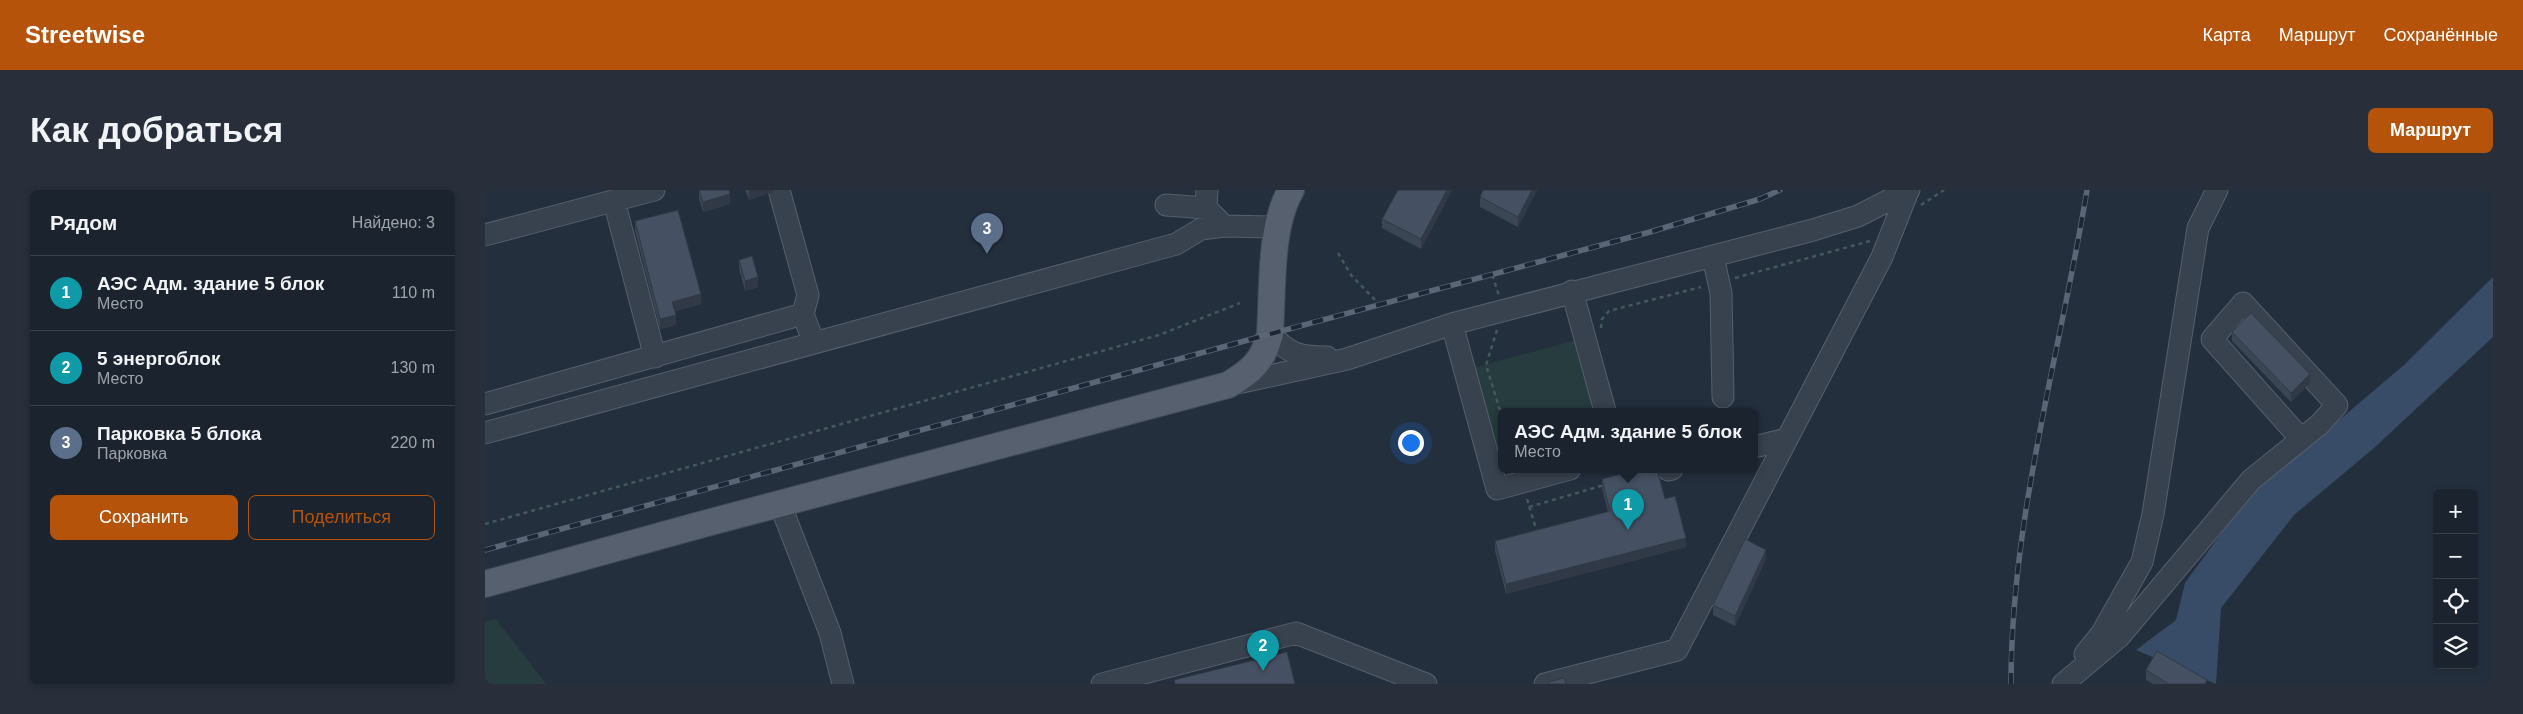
<!DOCTYPE html>
<html lang="ru">
<head>
<meta charset="utf-8">
<style>
  :root { --surface:#1b232e; --page:#282f3a; --text:#f1f3f6; --muted:#a0a4aa; --line:#39404a; --accent:#b45309 }
  body { margin:0; font-family:Helvetica,sans-serif; background:var(--page); color:var(--text) }
  .controls { position:absolute; right:15px; bottom:15px; display:grid; overflow:hidden; border-radius:8px; box-shadow:0 2px 8px #0003 }
  .controls button { width:45px; height:45px; display:grid; place-items:center; padding:0; border:0; border-bottom:1px solid var(--line); background:var(--surface); color:var(--text); font:25px sans-serif }
  .you { position:absolute; left:925px; top:252px; width:18px; height:18px; margin:-12px; border:4px solid #fff; border-radius:50%; background:#1a73e8; box-shadow:0 0 0 8px #1a73e833 }
  .badge { display:grid; place-items:center; width:32px; height:32px; border-radius:50%; background:var(--accent); color:#fff; font-size:16px; font-weight:700 }
  .pin { position:absolute; translate:-50% -41px; filter:drop-shadow(0 1px 2px #0008) }
  .pin::after { content:''; position:absolute; top:26px; width:18px; height:15px; background:inherit; clip-path:polygon(0 0,100% 0,50% 100%) }
  .popup { position:absolute; left:1013px; top:218px; width:260px; height:65px; box-sizing:border-box; display:grid; place-content:center; border-radius:8px; background:var(--surface); filter:drop-shadow(0 1px 4px #0005); font-size:16px; white-space:nowrap; color:var(--muted) }
  .popup b { font-size:19px; color:var(--text) }
  .popup::after { content:''; position:absolute; left:50%; top:100%; margin-left:-10px; border:10px solid transparent; border-top-color:var(--surface) }
  .list { margin:0; padding:0; list-style:none }
  h2 { display:flex; justify-content:space-between; align-items:center; height:65px; margin:0; padding:0 20px; font-size:21px }
  h2 small { font-size:16px; font-weight:400; color:var(--muted) }
  .list li { display:grid; grid-template-columns:32px 1fr auto; gap:15px; align-items:center; box-sizing:border-box; height:75px; padding:0 20px; border-top:1px solid var(--line) }
  .list b { display:block; font-size:19px; white-space:nowrap }
  .list p { margin:0; font-size:16px; white-space:nowrap; color:var(--muted) }
  .list em { font-size:16px; font-style:normal; color:var(--muted) }
  .actions { display:flex; gap:10px; padding:15px 20px }
  .actions a { flex:1; padding:11px 0; border:1px solid var(--accent); border-radius:8px; text-align:center; font-size:18px; color:var(--accent) }
  .actions .main { background:var(--accent); color:#fff }
  .icon { flex:none; width:28px; height:28px; fill:none; stroke:currentColor; stroke-width:2; stroke-linecap:round; stroke-linejoin:round }
  .map { position:relative; flex:none; width:2008px; height:494px; overflow:hidden; border-radius:8px }
  header { display:flex; align-items:center; gap:30px; box-sizing:border-box; height:70px; padding:0 25px; background:var(--accent); color:#fff }
  header strong { font-size:24px }
  nav { display:flex; gap:28px; margin-inline-start:auto; font-size:18px }
  .intro { display:flex; align-items:center; justify-content:space-between; box-sizing:border-box; height:120px; padding:0 30px }
  h1 { margin:0; font-size:35px }
  .button { padding:12px 22px; border-radius:8px; background:var(--accent); color:#fff; font-size:18px; font-weight:700 }
  main { display:flex; gap:30px; padding:0 30px }
  aside { flex:1; background:var(--surface); border-radius:8px; box-shadow:0 2px 8px #0003 }
  .map>svg:first-child { display:block }
  .green { fill:#263c3f }
  .water { fill:#394c67 }
  .lines { fill:none; stroke-linecap:round; stroke-linejoin:round }
  .minor-casing { stroke:#565f6c; stroke-width:23 }
  .major-casing { stroke:#414a57; stroke-width:28 }
  .path { stroke:#44595c; stroke-width:2.5; stroke-dasharray:4 4; stroke-linecap:butt }
  .minor { stroke:#38414e; stroke-width:21 }
  .major { stroke:#56606e; stroke-width:26 }
  .rail-casing { stroke:#5a6575; stroke-width:5.5 }
  .rail { stroke:#1d2633; stroke-width:4; stroke-dasharray:11; stroke-linecap:butt }
  .wall { fill:#3b4654 }
  .shaded-wall { fill:#303945 }
  .building { fill:#455162; stroke:#303945 }
</style>
</head>
<body>
<header>
<strong>Streetwise</strong>
<nav><a>Карта</a><a>Маршрут</a><a>Сохранённые</a></nav>
</header>
<div class="intro"><h1>Как добраться</h1><a class="button">Маршрут</a></div>
<main>
<aside>
<h2>Рядом<small>Найдено: 3</small></h2>
<ul class="list">
<li><span class="badge" style="background:#0f9aa8">1</span><div><b>АЭС Адм. здание 5 блок</b><p>Место</p></div><em>110 m</em></li>
<li><span class="badge" style="background:#0f9aa8">2</span><div><b>5 энергоблок</b><p>Место</p></div><em>130 m</em></li>
<li><span class="badge" style="background:#5c6f8a">3</span><div><b>Парковка 5 блока</b><p>Парковка</p></div><em>220 m</em></li>
</ul>
<div class="actions"><a class="main">Сохранить</a><a>Поделиться</a></div>
</aside>
<div class="map">
<svg width="2008" height="494" viewBox="0 0 2008 494">
  <rect width="100%" height="100%" fill="#242f3e"/>
  <path class="green" d="M1094,149L1115,221H1017V276L985,179Z
    M11,429L61,494H0V432Z"/>
  <path class="water" d="M2008,87V147L1889,258L1809,325L1736,418L1731,494L1651,460L1691,430L1700,393L1762,308L1919,175Z"/>
  <g class="lines">
    <g class="minor-casing">
      <path id="minor" d="M294,0L323,105L318,124L329,153
        M129,11L170,167
        M681,15L721,18L739,36
        M721,18L722,0
        M0,45L169,0
        M1228,67L1236,103L1238,207
        M1087,101L1120,221
        M967,134L1012,299L1085,279
        M785,144C804,164 814,167 842,167
        M748,194L862,169L967,134L1328,40L1373,26L1424,0
        M0,214L318,124
        M0,243L691,54L716,39L739,36L793,37
        M1269,257L1302,249
        M1183,280L1187,279
        M295,314L345,443L358,494
        M1600,464L1617,443L1657,372L1668,324L1713,38L1732,0
        M617,494L811,443L941,494
        M1060,494L1192,460L1397,67L1423,1
        M1578,494L1634,447L1766,290L1835,234L1852,215L1758,113L1727,149L1816,249"/>
    </g>
    <g class="major-casing">
      <path id="major" d="M0,394L222,333L743,195C767,181 778,171 785,144C788,100 784,38 806,0"/>
    </g>
    <path class="path" d="M1436,15L1459,0
      M853,63L866,85L894,114L1007,84L1014,106
      M1250,88L1385,51
      M1116,138L1117,129L1124,121L1216,97
      M1012,140L1001,175L1017,227
      M1042,309L1052,342
      M1044,317L1119,295
      M0,334L674,145L755,113"/>
    <use href="#minor" class="minor"/>
    <use href="#major" class="major"/>
    <g class="rail-casing">
      <path id="rail" d="M0,360L785,144L1165,42L1275,9L1295,0
        M1526,494C1526,327 1575,164 1602,0"/>
    </g>
    <use href="#rail" class="rail"/>
  </g>
  <path class="wall" d="M214,0L245,14L218,22L214,9Z
    M260,0H288V2L264,10Z
    M967,0L936,59L897,38V29Z
    M1052,0L1033,37L995,17V7Z
    M150,31L216,114L190,121L191,135L175,139L150,41Z
    M254,70L273,97L260,101L254,79Z
    M1747,142L1825,193L1806,212L1747,151Z
    M1117,289L1180,309L1201,357L1021,404L1010,361V351L1123,322L1117,298Z
    M1281,369L1250,436L1228,425V415Z
    M1661,480L1722,494H1668L1661,490Z"/>
  <path class="shaded-wall" d="M264,0H288V2L264,10Z
    M962,0H967L936,59V49Z
    M1047,0H1052L1033,37V27Z
    M245,4V14L218,22V12Z
    M273,87V97L260,101V91Z
    M216,104V114L187,121V112Z
    M191,125V135L175,139V129Z
    M1825,184V193L1806,212V203Z
    M1201,348V357L1021,404V394Z
    M1281,360V369L1250,436V426Z"/>
  <path class="building" d="M214,0H244L245,4L218,12Z
    M913,0H962L936,49L897,29Z
    M998,0H1047L1033,27L995,7Z
    M193,20L216,104L187,112L191,125L175,129L150,31Z
    M267,66L273,87L260,91L254,70Z
    M1766,123L1825,184L1806,203L1747,142Z
    M1156,279H1172L1180,309L1190,306L1201,348L1021,394L1010,351L1125,321L1117,289Z
    M1260,349L1281,360L1250,426L1228,415Z
    M1672,461L1722,490L1720,494H1684L1661,480Z
    M802,462L810,494H690L689,490Z
    M1079,488L1081,494H1065L1064,492Z"/>
</svg>
<div class="controls">
<button>+</button>
<button>−</button>
<button><svg class="icon" aria-label="locate" viewBox="0 0 24 24"><circle cx="12" cy="12" r="6"/><path d="M12 2v4M12 18v4M2 12h4M18 12h4"/></svg></button>
<button><svg class="icon" aria-label="layers" viewBox="0 0 24 24"><path d="M12 4l9 5-9 5-9-5zM3 14l9 5 9-5"/></svg></button>
</div>
<div class="you"></div>
<div class="pin badge" style="left:1143px;top:340px;background:#0f9aa8">1</div>
<div class="popup"><b>АЭС Адм. здание 5 блок</b>Место</div>
<div class="pin badge" style="left:778px;top:481px;background:#0f9aa8">2</div>
<div class="pin badge" style="left:502px;top:64px;background:#5c6f8a">3</div>
</div>
</main>
</body>
</html>
